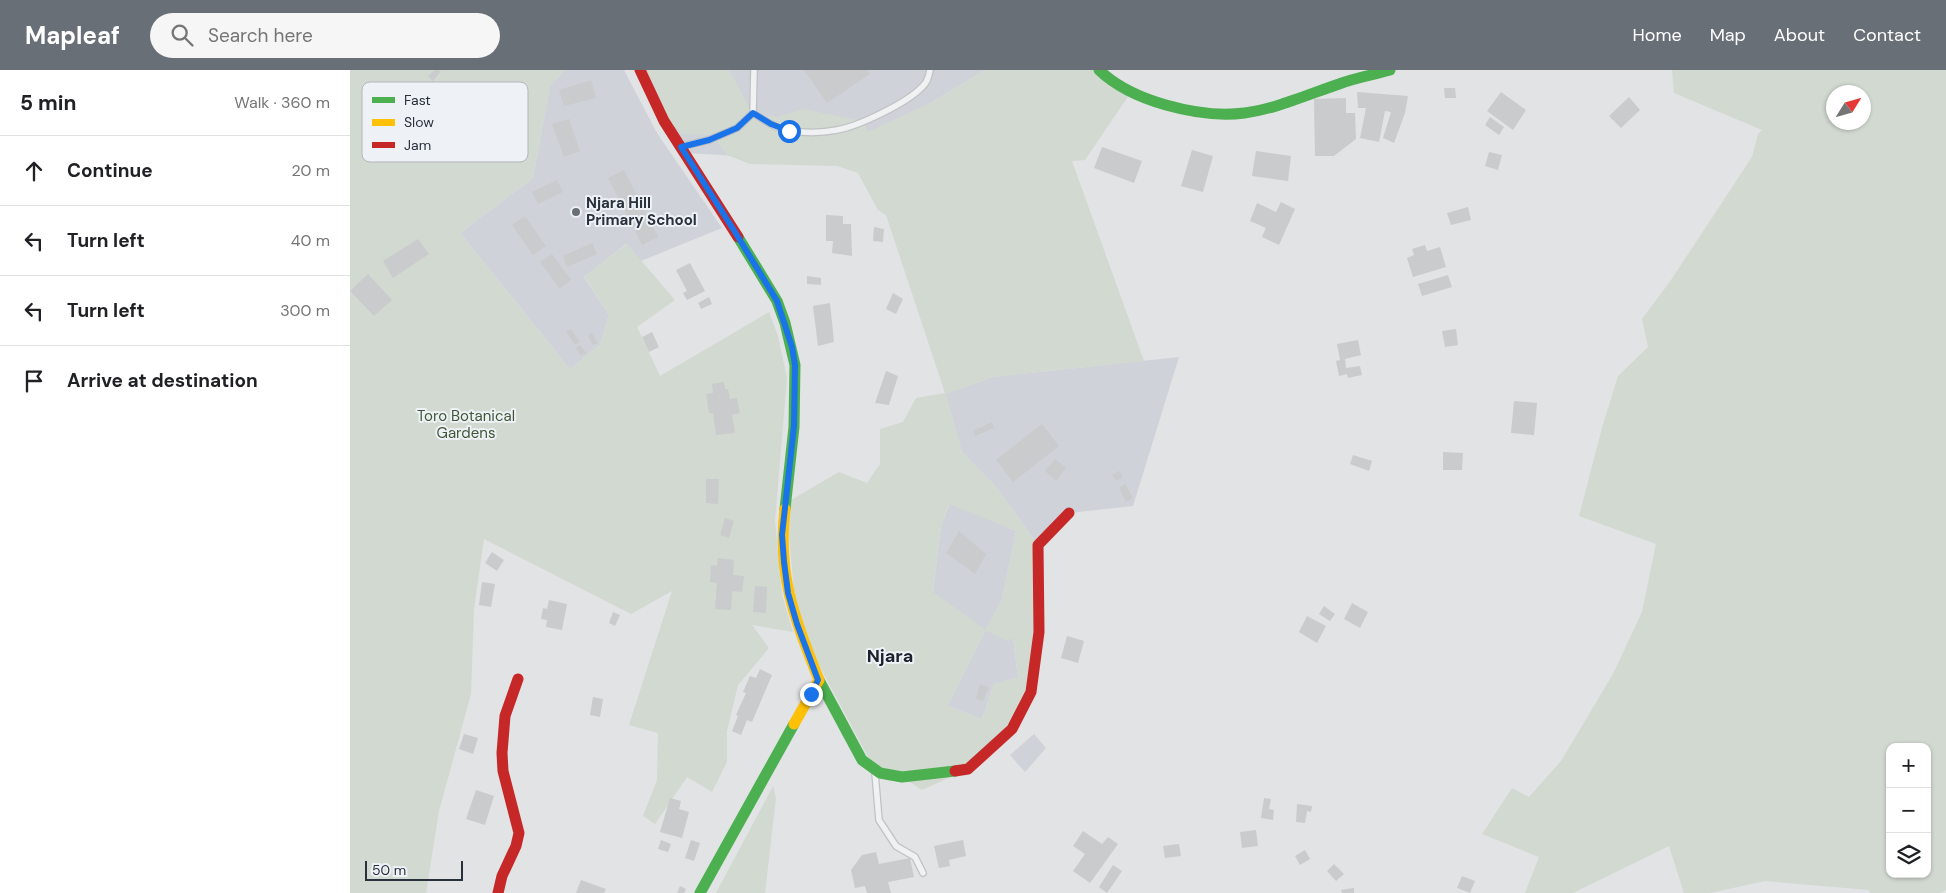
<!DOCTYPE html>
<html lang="en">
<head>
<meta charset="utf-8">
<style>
  :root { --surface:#fff; --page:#f6f6f6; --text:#202124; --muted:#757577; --line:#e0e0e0; --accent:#696f77 }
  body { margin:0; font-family:"DM Sans",sans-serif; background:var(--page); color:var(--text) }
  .controls { position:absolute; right:15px; bottom:15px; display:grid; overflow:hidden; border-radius:10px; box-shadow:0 1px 4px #0004 }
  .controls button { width:45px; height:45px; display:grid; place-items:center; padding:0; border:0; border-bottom:1px solid var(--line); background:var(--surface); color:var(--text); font:25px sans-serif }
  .compass { position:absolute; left:1476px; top:15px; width:45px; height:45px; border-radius:50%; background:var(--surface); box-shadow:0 1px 4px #0004; rotate:53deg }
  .scale { position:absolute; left:15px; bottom:12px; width:98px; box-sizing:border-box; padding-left:5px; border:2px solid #29313c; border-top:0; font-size:14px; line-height:18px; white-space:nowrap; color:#29313c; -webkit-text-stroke:4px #eef1f5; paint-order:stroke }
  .stop { position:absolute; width:15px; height:15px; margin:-11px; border:4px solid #1a73e8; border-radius:50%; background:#fff }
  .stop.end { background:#1a73e8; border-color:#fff; box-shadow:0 1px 5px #0008 }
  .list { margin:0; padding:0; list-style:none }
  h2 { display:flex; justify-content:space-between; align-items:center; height:65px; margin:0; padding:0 20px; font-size:21px }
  h2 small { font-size:16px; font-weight:400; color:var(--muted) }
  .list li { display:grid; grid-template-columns:32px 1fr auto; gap:15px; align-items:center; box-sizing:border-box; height:70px; padding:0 20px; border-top:1px solid var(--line) }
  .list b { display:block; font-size:19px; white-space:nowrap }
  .list em { font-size:16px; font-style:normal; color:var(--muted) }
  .icon { flex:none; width:28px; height:28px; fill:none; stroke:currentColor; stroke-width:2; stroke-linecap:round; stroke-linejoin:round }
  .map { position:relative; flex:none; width:1596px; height:823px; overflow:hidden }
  header { display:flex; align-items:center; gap:30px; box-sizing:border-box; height:70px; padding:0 25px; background:var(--accent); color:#fff }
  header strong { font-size:24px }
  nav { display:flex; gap:28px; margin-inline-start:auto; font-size:18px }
  .search { width:350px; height:45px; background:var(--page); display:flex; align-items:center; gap:12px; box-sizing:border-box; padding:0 18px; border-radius:28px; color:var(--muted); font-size:19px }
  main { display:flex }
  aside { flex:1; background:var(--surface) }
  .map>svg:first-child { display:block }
  .built { fill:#cfd2d8 }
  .green { fill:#d2d9d1; fill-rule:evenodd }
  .building { fill:#c9cbcd }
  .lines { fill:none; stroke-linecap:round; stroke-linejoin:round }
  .lane-casing { stroke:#bfc1c3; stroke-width:8 }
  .lane { stroke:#eff1f2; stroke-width:5.5 }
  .fast { stroke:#4caf50; stroke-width:11 }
  .slow { stroke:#ffc107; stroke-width:11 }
  .jam { stroke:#c62828; stroke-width:11 }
  .route { stroke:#1a73e8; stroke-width:6 }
  .poi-dot { fill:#696f77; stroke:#eef1f5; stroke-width:2 }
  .labels { text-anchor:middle; stroke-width:4; stroke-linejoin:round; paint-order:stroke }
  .poi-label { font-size:15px; font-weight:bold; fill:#29313c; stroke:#eef1f5; text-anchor:start }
  .park-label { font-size:15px; fill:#3f5737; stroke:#eef1f5 }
  .quarter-label { font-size:18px; font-weight:bold; fill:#1b222d; stroke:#eef1f5 }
  .key { fill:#eef1f5; stroke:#b3b7be; stroke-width:1 }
  .key-label { font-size:14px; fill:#29313c }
</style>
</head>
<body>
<header>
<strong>Mapleaf</strong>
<div class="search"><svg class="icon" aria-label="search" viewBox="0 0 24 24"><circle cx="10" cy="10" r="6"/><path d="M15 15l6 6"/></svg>Search here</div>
<nav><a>Home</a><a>Map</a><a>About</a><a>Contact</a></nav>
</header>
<main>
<aside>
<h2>5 min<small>Walk · 360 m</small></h2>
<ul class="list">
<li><svg class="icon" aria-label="ahead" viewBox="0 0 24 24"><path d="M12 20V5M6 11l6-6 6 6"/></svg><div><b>Continue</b></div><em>20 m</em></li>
<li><svg class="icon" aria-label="left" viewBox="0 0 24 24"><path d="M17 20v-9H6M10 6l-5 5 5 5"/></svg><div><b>Turn left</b></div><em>40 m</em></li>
<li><svg class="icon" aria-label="left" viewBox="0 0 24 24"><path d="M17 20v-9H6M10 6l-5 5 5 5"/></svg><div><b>Turn left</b></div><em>300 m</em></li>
<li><svg class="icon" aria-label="arrive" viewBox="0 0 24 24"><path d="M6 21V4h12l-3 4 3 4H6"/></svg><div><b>Arrive at destination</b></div></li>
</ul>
</aside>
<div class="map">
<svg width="1596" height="823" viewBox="0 0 1596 823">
  <rect width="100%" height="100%" fill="#e1e3e5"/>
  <path class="built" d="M215,0H274L307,63L372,158L291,191L276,174L234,207L259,245L250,275L220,299L110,163L183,108L200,16Z
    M290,0H635L582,32L518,93L335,83Z
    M829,287L783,436L719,443L688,475L648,419L612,382L595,324L643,307Z
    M600,433L666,461L652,529L636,560L663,569L668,607L644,614L632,649L598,636L583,522L591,456Z
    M684,664L696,678L675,702L660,685Z"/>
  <path class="green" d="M0,0H215L200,16L183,108L110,163L220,299L250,275L259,245L234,206L277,174L325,230L287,257L310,306L419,242L428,266L437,308L425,451L432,525L443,562L402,555L419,578L388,615L377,661V692L362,722L337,707L305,754L293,746L307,710L308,663L279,655L322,521L281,544L134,469L124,539L121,624L89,741L76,823H0Z
    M296,0H379L403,43L428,47L453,39L513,51L518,62L582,32L635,0H743L779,25L735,90L722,91L794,291L643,307L596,324L612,382L648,419L688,475L681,622L662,659L618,699L572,720L552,707L524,698L447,554L436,433L489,402L517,413L530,394V359L553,352L566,328L595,323L536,145L528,140L508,103L487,96L400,94L377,85L363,65L332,64L309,40ZM599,434L666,461L652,529L636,560L583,522L591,456ZM636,560L655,570L663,569L668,607L644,614L632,649L598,636Z
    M1322,0H1596V820L1590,823H1520L1519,820L1415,811L1360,823H1334L1319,776L1223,823H1175L1189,787L1132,764L1162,718L1179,727L1211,691L1263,604L1292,542L1306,474L1229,446L1252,358L1268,306L1298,277L1292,249L1321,210L1402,87L1408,64L1412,60L1324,23ZM1484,22H1514V52H1484ZM1540,677H1577V804H1540Z
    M423,716L426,728L415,823H366Z"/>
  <path class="building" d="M85,0L91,1L83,11L78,6Z
    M454,0H517L520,4L477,33Z
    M241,10L246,28L214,36L209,20Z
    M83,11L90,19L85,26L76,17Z
    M1094,18H1105L1106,28H1095Z
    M1007,22L1058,26L1055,43L1044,73L1033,68L1041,42L1035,41L1029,72L1010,68L1016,38H1008Z
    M1151,22L1176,40L1163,60L1137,41Z
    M1279,27L1290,40L1271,58L1259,46Z
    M996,28V43H1005L1006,69L984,86H965L964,29Z
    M1140,47L1154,57L1149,65L1135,55Z
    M219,49L230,81L214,87L202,54Z
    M752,77L792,91L784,113L744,98Z
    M842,80L863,86L853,122L831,116Z
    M906,81L941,86L938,111L902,106Z
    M1139,82L1152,85L1148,100L1135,96Z
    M274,100L308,167L292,175L258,108Z
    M207,110L213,122L188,134L182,122Z
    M931,132L945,139L929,175L912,167L916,158L900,151L907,133L926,142Z
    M1118,137L1121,150L1101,155L1097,143Z
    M476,145L493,146V154H501L502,186L482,183L483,171H476Z
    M175,146L196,176L183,185L162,155Z
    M524,157L534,159L533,172L523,171Z
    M68,169L79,184L43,208L33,191Z
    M242,173L247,184L217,197L213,186Z
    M1075,175L1077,181L1090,177L1096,197L1063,207L1057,188L1064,185L1062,179Z
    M202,184L221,210L210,219L190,192Z
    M340,193L355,221L337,230L333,223L337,221L326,200Z
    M18,204L42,230L24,246L0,221Z
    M1098,205L1102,217L1072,226L1068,214Z
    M457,206L471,208V215L457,214Z
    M543,223L553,229L546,244L536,239Z
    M359,227L362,234L351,239L348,233Z
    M480,233L484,272L468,276L463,236Z
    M221,259L230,272L225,275L216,262Z
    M1106,259L1108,275L1095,277L1092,261Z
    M302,262L309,277L299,282L292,267Z
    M242,263L248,273L243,275L238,266Z
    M1008,270L1011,285L995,289L996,298L1010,296L1012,305L998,308L997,304L989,306L986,291L990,290L987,274Z
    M230,275L236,283L231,286L226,278Z
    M536,301L548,306L539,335L525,333Z
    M374,312L375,319H378L380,329L387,328L390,343L382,345L385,363L366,365L363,343H359L356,324L363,323L362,314Z
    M1164,331L1187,333L1184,365L1161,363Z
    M642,352L644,358L625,366L623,361Z
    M692,354L709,376L663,412L646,390Z
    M1093,382L1113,383L1112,400H1093Z
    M1003,385L1022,391L1019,401L1000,394Z
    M705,389L716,398L706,411L695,401Z
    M769,401L773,407L766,411L762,405Z
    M356,409H369L368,434L356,433Z
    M775,414L783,428L776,432L769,418Z
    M375,448L384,451L379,468L370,465Z
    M609,461L636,484L625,504L596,483Z
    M142,482L154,490L147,501L135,493Z
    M368,488L384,490L383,505L394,506L392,522L382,521L381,540L365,539L367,513L360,512L361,495L367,496Z
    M132,512L145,514L141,537L129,535Z
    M405,516L417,517L416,543L403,542Z
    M199,530L217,534L212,560L196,557L197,550L191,549L193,538L197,539Z
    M1002,533L1018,542L1010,558L994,549Z
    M974,536L985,544L980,551L969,544Z
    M263,542L270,545L265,556L259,553Z
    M957,546L976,556L967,573L949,562Z
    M717,566L734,571L728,593L711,588Z
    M410,599L422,605L402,652L397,650L391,665L382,661L388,646L386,645L396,623L393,622L400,606L406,608Z
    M630,614L639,617L633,631L626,628Z
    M243,627L253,629L250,647L240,645Z
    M114,664L128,668L123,684L109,679Z
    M126,720L144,726L135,755L116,749Z
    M320,728L331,731L329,739L339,742L332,768L310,762Z
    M914,728L921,729L919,739L924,740L923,750L911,748Z
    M947,734L962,736L961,742L957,741L955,753L946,752Z
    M906,760L908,776L892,778L890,762Z
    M733,761L752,774L758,767L768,774L740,813L723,801L735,784L723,776Z
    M311,770L321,774L318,782L308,779Z
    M341,770L350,773L344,791L335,788Z
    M613,770L616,786L599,790L600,796L589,798L584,776Z
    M829,774L831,786L815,788L813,776Z
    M955,780L960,789L950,795L945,786Z
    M526,782L529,794L560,788L564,807L538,812L541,823H517L515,816L505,818L501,800L512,785Z
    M984,794L994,804L986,811L977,801Z
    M763,795L772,801L757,823L749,817Z
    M1112,806L1125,811L1120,823L1107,818Z
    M231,810L256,819L254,823H226Z
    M330,816L336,819L334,823H327Z
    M1004,818V823H992L991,820Z"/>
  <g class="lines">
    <g class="lane-casing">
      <path id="lane" d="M403,43C415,51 427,59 441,61C456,63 472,63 487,60C509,56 557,33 572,17C577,13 579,6 580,0
        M333,76L359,70L387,58L403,43L404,0
        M525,703L529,750L546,776L565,787L573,803"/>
    </g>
    <use href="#lane" class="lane"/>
    <path class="fast" d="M749,0C768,18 791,28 816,35C890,56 920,38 989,14C1005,8 1023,5 1040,0
      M388,167L427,231L435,253L445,295L444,357L435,439
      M469,610L512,690L530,703L552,707L605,701
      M350,823L444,654"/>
    <path class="slow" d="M435,439C427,506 445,549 469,610L444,654"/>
    <path class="jam" d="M290,0L314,51L388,167
      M605,701L618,699L662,659L681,622L689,562L688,475L719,443
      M148,823L152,806L166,776L169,763L153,701L152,683L155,646L168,609"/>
  </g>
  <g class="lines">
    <path class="route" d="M439,61L421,54L403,43L387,58L359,70L331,77L385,162L427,231L442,277L445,295L444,356L432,465L434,492L438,523L447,554L468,610L461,624"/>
  </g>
  <circle class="poi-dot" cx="226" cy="142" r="5"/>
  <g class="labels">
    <g class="poi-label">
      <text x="236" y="138">Njara Hill<tspan x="236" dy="17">Primary School</tspan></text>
    </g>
    <g class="park-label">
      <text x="116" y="351">Toro Botanical<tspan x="116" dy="17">Gardens</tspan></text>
    </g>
    <g class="quarter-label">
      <text x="540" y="592">Njara</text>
    </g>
  </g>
  <rect x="12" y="12" width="166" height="80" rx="8" class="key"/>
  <rect x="22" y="27" width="23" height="6" fill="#4caf50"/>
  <rect x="22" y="49" width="23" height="7" fill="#ffc107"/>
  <rect x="22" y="72" width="23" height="6" fill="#c62828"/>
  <g class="key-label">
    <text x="54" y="35">Fast</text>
    <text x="54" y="57">Slow</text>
    <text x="54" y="80">Jam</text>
  </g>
</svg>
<div class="controls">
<button>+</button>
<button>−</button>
<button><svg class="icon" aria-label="layers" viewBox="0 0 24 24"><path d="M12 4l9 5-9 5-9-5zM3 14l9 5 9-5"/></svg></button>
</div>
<svg class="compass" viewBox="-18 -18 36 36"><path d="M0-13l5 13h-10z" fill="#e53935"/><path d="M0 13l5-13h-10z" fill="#757577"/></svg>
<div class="scale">50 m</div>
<div class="stop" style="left:439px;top:61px"></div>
<div class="stop end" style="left:461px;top:624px"></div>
</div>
</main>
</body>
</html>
